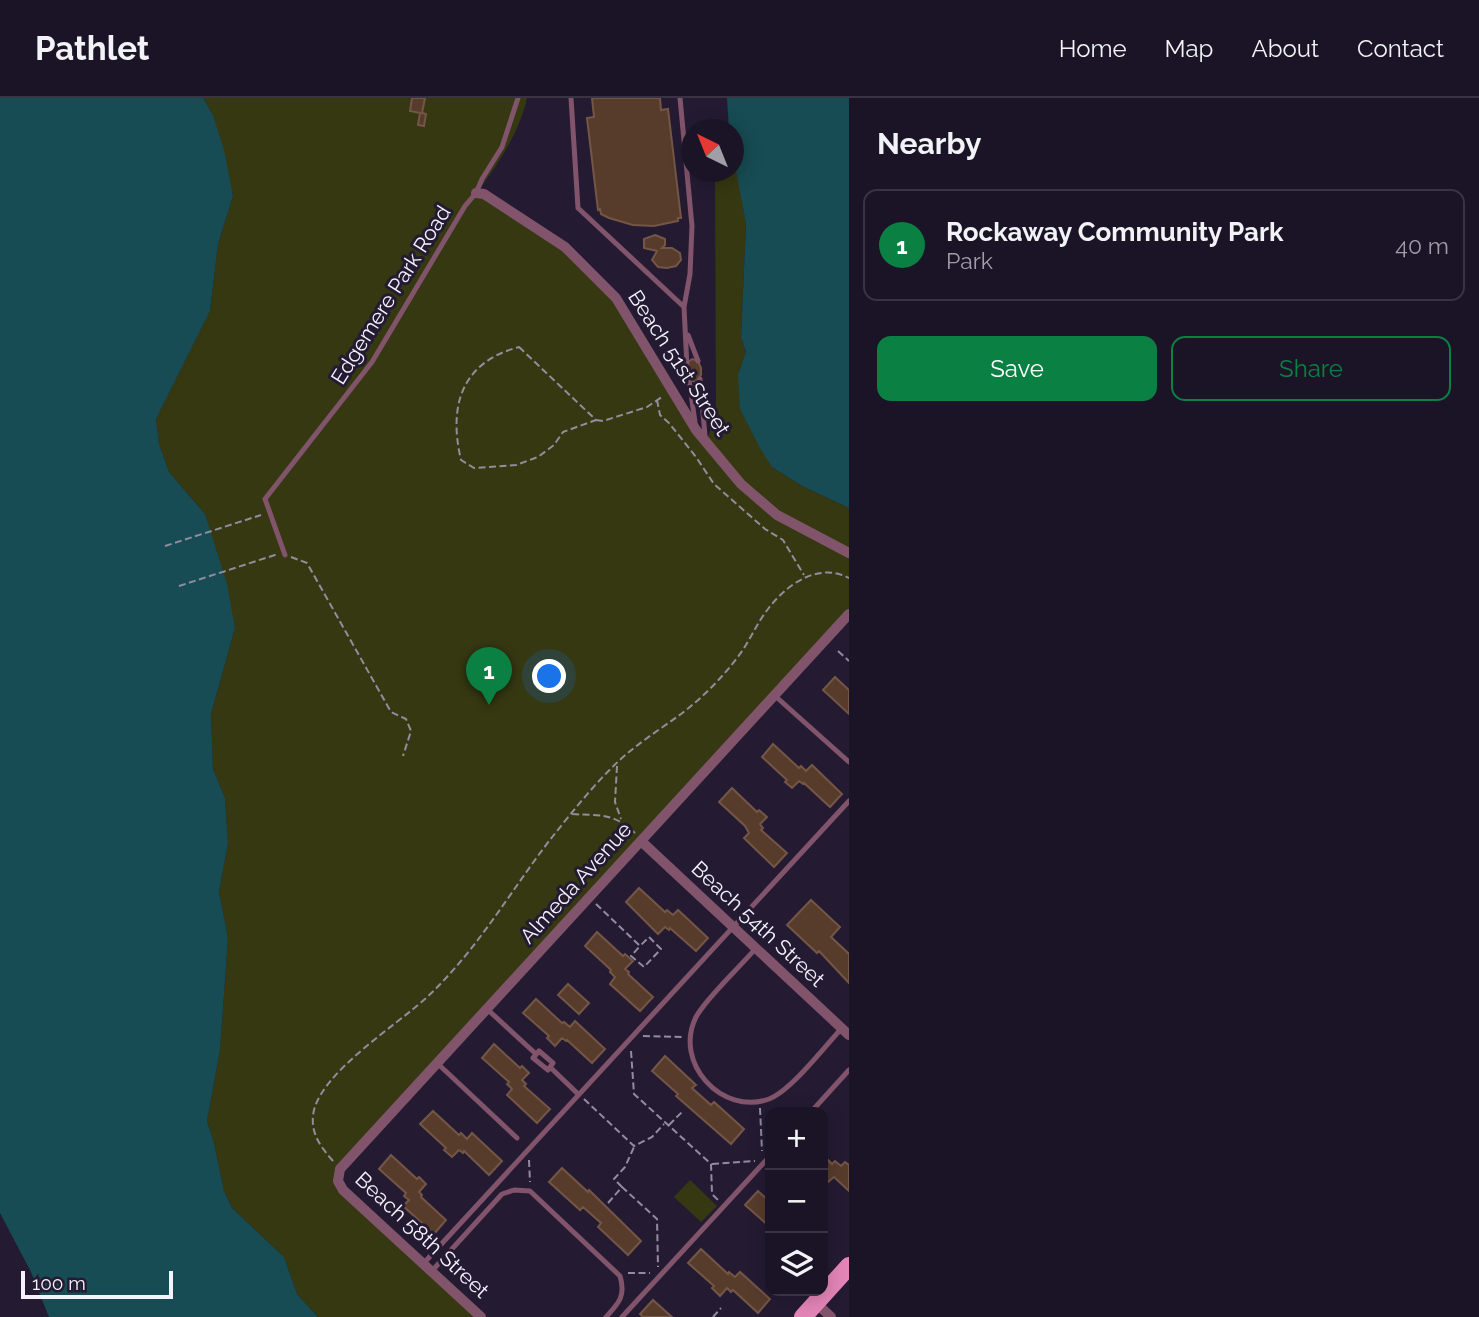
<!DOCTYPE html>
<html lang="en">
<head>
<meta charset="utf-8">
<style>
  :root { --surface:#1b1426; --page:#241d2e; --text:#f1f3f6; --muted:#a09ea7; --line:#393343; --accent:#0b8043 }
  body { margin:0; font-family:Raleway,sans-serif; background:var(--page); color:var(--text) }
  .controls { position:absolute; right:21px; bottom:21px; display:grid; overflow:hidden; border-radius:14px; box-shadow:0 4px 18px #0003 }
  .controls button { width:63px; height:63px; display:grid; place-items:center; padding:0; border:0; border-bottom:2px solid var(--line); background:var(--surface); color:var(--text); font:35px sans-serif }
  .compass { position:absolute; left:681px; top:21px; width:63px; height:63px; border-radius:50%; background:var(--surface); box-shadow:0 4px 18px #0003; rotate:317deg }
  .scale { position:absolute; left:21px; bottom:18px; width:152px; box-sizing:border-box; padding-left:7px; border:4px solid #f5f2fd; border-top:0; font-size:19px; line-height:24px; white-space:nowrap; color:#f5f2fd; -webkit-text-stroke:5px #241b33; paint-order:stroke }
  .you { position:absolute; left:550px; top:579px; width:24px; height:24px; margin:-18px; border:5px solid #fff; border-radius:50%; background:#1a73e8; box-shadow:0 0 0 10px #1a73e833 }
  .badge { display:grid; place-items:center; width:46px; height:46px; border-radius:50%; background:var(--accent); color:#fff; font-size:23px; font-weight:700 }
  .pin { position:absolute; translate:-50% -58px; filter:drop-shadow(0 2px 4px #0008) }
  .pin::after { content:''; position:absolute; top:37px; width:24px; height:21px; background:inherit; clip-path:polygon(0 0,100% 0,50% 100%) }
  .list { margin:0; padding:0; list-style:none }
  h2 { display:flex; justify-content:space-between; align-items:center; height:91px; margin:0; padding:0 28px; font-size:30px }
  h2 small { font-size:23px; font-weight:400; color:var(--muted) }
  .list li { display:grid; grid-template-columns:46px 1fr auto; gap:21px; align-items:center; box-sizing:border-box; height:112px; margin:0 14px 14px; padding:0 14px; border:2px solid var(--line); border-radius:14px }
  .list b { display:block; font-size:26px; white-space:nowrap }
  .list p { margin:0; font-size:23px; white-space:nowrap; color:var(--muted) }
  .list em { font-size:23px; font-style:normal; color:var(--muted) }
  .actions { display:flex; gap:14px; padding:21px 28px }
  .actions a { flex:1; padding:16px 0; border:2px solid var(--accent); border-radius:14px; text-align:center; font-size:24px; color:var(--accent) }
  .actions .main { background:var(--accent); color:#fff }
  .icon { flex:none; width:38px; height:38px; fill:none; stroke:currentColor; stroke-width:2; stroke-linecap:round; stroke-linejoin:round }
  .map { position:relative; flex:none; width:849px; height:1219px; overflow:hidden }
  header { display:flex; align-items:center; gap:42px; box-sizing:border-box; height:98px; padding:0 35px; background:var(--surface); border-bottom:2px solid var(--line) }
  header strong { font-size:33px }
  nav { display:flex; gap:38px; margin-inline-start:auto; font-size:24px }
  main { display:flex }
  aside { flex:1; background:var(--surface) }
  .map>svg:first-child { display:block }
  .green { fill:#353811 }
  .water { fill:#174c54 }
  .building { fill:#573c2c; stroke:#745646; stroke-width:2 }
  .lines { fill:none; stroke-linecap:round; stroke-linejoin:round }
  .path { stroke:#928c9d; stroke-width:2; stroke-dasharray:7 3.5; stroke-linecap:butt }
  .lane { stroke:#82546b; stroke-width:5 }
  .street { stroke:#82546b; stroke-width:10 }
  .primary { stroke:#e485b7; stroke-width:18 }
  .labels { text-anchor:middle; stroke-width:6; stroke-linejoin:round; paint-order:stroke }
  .street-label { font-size:21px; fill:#f5f2fd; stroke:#241b33 }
</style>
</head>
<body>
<header>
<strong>Pathlet</strong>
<nav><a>Home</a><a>Map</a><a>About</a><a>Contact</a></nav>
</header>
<main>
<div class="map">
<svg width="849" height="1219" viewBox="0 0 849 1219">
  <rect width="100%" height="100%" fill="#241b33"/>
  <path class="green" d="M203,0H527C519,36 498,65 477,95L565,149L616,200L706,344L716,318L715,74H734V53L746,126L741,239L746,255L738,277L772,369L802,388L849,410V516L340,1071L338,1083L481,1219H318L297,1196L284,1159L232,1110L224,1093L214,1045L207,1023L220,952L228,840L219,794L228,745L225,700L213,671L211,616L235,530L205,416L169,374L159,346L156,321L210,213L218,146L233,98L213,17Z
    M690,1082L717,1108L701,1124L674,1099Z"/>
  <path class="water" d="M0,0H203L213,17L224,52L233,98L218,146L210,213L156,321L159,346L169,374L205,416L227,486L235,530L211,616L213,671L225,700L228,745L219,794L228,840L220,952L207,1023L214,1045L224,1093L232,1110L284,1159L297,1196L318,1219H49L31,1174L0,1115Z
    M727,0H849V410L802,388L772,369L760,350L740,311L738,277L746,254L741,239L746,126L734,61V32L729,31Z"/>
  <path class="building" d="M412,0H425L422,15L426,16L424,28L418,27L420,15L410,13Z
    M592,0H660L661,12L668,11L681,120H678V123L654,128L633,127L609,120L601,116L600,111L598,112L587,20L594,19Z
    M655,137L665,141V147L662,150H672L680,155L681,162L676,168L667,170L658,169L652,162L657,153L644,150V141Z
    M692,261L698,263L701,270V277L696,284L689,282L685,274L687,265Z
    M835,579L849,592V616L823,592Z
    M773,646L799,670L801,668L806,673L812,667L842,696L830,709L804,685L803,686L799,683L792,690L785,684L787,682L762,659Z
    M732,690L757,714L759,712L767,719L760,726L763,730L761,732L787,755L774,769L744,740L749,735L745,728L719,704Z
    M639,790L665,814L667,812L673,817L678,812L708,840L696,853L670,830L669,832L665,829L658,836L626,804Z
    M811,802L840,829L831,839L849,856V885L819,853L817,855L787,827Z
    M597,834L623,858L625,856L633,863L625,871L629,874L628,876L653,899L640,913L610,886L615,879L610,874L611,872L585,848Z
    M568,886L589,905L579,916L558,897Z
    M536,901L562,925L564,924L570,929L575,923L605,951L592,965L567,942L566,943L562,940L555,948L547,940L549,938L523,915Z
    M494,946L520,970L522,968L529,975L522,982L526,986L524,988L550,1011L537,1025L507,997L512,991L507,986L509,984L482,960Z
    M665,958L696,987L692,990L711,1007L714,1004L744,1031L731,1046L676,998L678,996L652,973Z
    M433,1013L459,1037L461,1035L467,1041L472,1035L502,1063L489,1077L464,1053L463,1055L459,1052L452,1059L444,1052L446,1050L420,1026Z
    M391,1057L417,1081L419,1079L426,1086L419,1094L422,1097L421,1099L446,1122L434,1136L403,1108L409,1102L404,1098L406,1095L379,1071Z
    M823,1057L832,1066L835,1063L841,1068L845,1064L849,1067V1093L834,1079L827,1085L823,1081Z
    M562,1070L588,1094L589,1092L641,1143L628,1157L598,1129L601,1125L583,1109L580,1112L549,1084Z
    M758,1093L770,1104V1129L745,1107Z
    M701,1151L728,1176L729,1174L735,1179L740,1174L770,1201L758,1215L733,1192L731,1194L727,1190L720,1198L712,1190L714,1188L688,1165Z
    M653,1202L672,1219H643L640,1216Z"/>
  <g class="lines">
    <path class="path" d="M519,249L596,322L563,334L554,347L538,359L516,367L474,370L461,362C448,307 462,264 519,249Z
      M657,302L660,317L669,325L696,359L714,386L765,431L783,442L804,477
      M596,322L603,323L647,309L662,299
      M165,448L261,417
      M291,459L307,465L391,614L406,621L411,633L403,658
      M179,488L278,456
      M838,553L849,563
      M617,668L615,704L621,721
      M572,716C601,718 612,714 635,735
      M596,806L640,848L631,858L644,869L661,851L649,839L640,848
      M643,938L683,939
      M631,953L634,996L711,1066L712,1096L719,1103
      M584,1001L634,1048L652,1039L664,1026
      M760,1010L762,1053
      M669,1027L683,1013
      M529,1062L530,1084
      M333,1063C320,1048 309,1034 314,1012C324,973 395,928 425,901C475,855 508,797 549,743C573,713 604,673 634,650C649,638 666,627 681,616C702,600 721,581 737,560C749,545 756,526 768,511C787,486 818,464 849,480
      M712,1066L755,1063
      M622,1089L614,1081L625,1069L634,1049
      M608,1105L622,1089L657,1121L658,1169
      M628,1175H650
      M713,1219L721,1210"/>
    <path class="lane" d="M571,0L578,110L684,209
      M680,0L692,128L690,176L684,209L687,269
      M688,237L698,263
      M700,281L705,338
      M689,282L695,324
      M285,457L265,401L372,264L465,108L476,95L482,81L502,49L518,0
      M774,597L849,664
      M756,850C741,868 706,900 696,919C673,965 722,1018 769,1001C791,993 825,948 842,930
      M487,911L536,956
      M539,953L553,965L548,972L533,960Z
      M437,965L517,1040
      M550,969L578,996
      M811,1014L849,972
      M423,1166L849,703
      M431,1174L502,1096L514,1092L530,1093L620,1178C626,1198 619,1205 606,1219
      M622,1219L770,1058"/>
    <path class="street" d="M476,95L484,96L565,149L616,200L696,332L741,386L777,417L849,455
      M641,743L849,937
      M816,1205L831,1219
      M481,1219L343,1092L338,1083L340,1071L849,516"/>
    <path class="primary" d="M803,1219L849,1168"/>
  </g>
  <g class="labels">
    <g class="street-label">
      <text transform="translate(391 197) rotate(-58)" y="7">Edgemere Park Road</text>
      <text transform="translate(679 265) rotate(57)" y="7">Beach 51st Street</text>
      <text transform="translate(576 785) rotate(-48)" y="7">Almeda Avenue</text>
      <text transform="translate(758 826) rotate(43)" y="7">Beach 54th Street</text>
      <text transform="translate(422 1137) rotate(43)" y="7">Beach 58th Street</text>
    </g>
  </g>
</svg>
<div class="controls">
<button>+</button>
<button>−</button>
<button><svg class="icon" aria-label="layers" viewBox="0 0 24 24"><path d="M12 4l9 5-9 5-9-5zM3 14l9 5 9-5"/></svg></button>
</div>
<svg class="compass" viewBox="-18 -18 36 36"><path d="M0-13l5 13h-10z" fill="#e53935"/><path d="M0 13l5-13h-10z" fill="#a09ea7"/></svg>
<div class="scale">100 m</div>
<div class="you"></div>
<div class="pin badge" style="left:489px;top:607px">1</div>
</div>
<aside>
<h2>Nearby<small></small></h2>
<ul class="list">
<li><span class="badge">1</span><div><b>Rockaway Community Park</b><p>Park</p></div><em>40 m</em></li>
</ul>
<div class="actions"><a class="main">Save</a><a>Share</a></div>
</aside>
</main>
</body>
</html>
